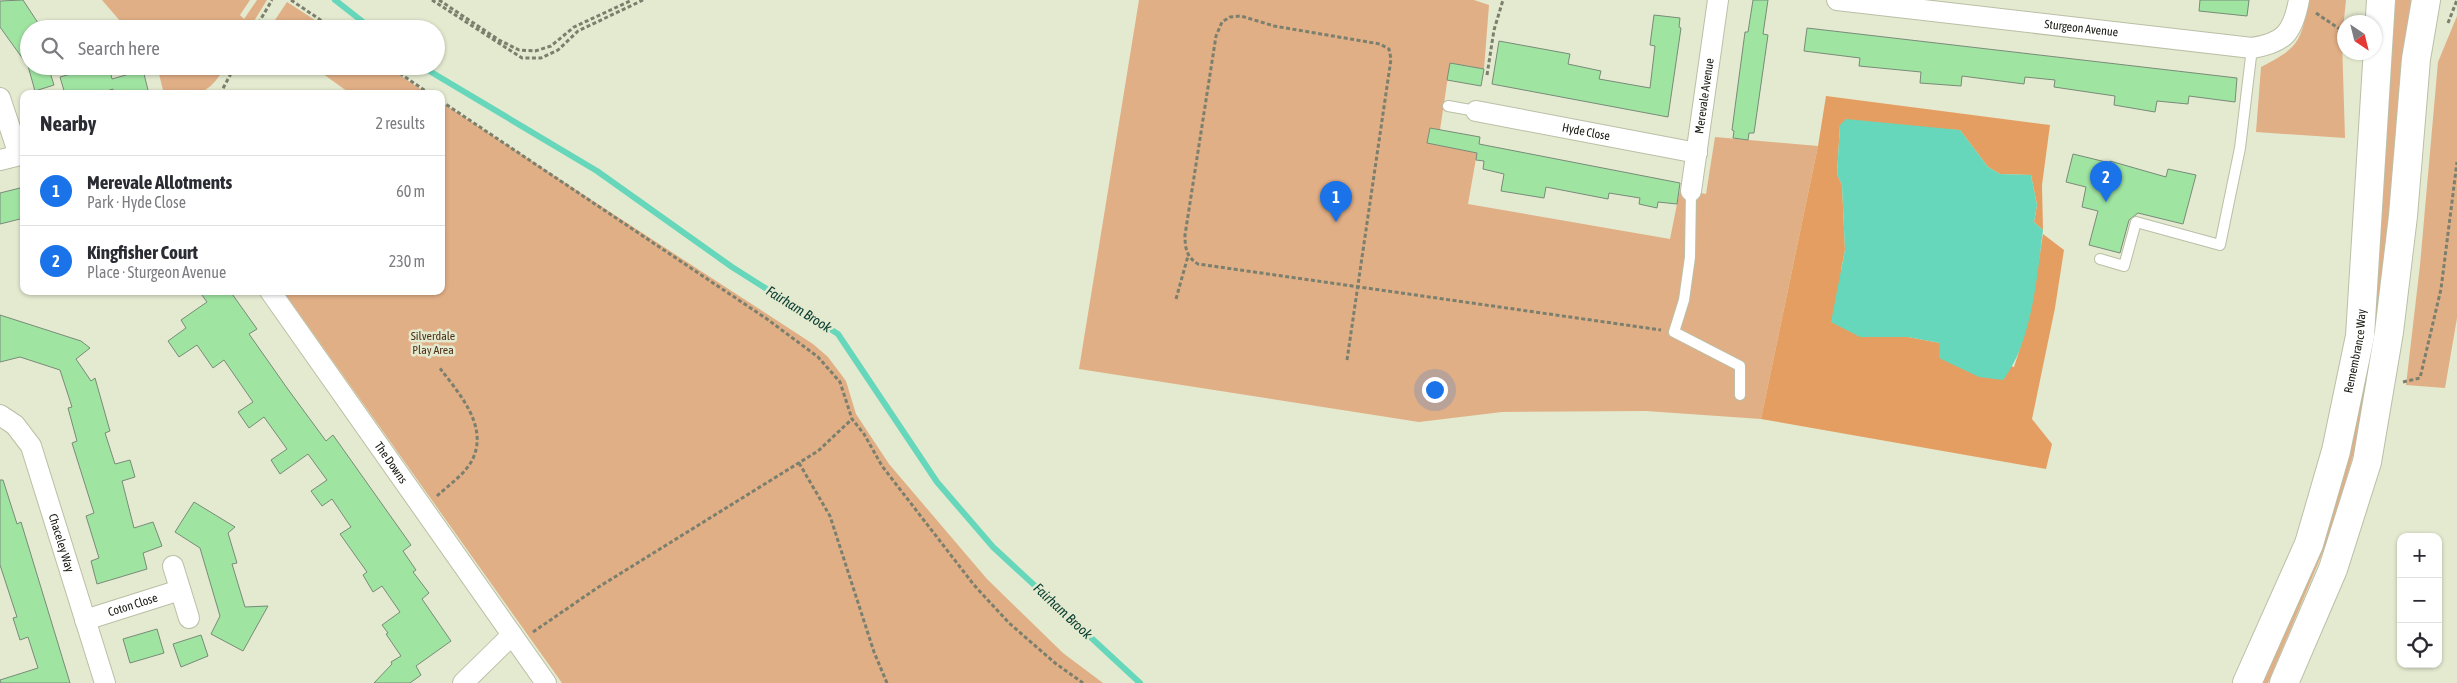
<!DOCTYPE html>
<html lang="en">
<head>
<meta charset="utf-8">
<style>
  :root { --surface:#fff; --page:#f7f7f7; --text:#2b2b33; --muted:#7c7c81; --line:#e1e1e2; --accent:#1a73e8 }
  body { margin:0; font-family:"Asap Condensed",sans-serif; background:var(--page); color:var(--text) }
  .controls { position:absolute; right:15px; bottom:15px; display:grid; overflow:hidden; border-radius:10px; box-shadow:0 1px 4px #0004 }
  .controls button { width:45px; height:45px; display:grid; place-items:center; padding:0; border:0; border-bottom:1px solid var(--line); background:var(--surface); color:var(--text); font:25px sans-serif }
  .compass { position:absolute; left:2337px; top:15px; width:45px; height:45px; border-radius:50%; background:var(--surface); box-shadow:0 1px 4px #0004; rotate:145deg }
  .you { position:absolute; left:1434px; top:389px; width:18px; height:18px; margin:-12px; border:4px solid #fff; border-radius:50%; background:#1a73e8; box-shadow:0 0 0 8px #1a73e833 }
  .badge { display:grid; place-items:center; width:32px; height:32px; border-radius:50%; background:var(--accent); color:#fff; font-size:16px; font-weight:700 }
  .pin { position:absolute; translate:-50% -41px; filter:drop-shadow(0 1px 2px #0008) }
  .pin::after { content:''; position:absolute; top:26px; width:18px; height:15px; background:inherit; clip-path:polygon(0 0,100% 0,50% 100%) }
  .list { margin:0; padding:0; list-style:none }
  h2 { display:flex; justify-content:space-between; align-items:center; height:65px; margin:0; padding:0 20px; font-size:21px }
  h2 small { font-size:16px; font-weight:400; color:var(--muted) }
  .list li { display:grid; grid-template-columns:32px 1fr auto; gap:15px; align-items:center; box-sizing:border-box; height:70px; padding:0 20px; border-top:1px solid var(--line) }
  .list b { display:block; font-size:19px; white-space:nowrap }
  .list p { margin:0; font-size:16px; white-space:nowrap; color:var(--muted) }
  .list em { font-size:16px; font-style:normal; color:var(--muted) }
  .icon { flex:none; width:28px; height:28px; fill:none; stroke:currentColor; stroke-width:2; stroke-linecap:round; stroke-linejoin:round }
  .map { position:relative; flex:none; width:2457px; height:683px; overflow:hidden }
  .search { position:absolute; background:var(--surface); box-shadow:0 1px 4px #0004; left:20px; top:20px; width:425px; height:55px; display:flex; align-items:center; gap:12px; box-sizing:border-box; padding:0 18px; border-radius:28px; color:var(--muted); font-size:19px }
  .panel { position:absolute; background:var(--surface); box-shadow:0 1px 4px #0004; left:20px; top:90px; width:425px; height:205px; border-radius:10px }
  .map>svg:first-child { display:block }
  .green { fill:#e1af86 }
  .forest { fill:#e49e62 }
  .water { fill:#66d7ba }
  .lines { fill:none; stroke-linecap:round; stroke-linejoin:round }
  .stream { stroke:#66d7ba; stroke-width:6 }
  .building { fill:#a0e4a2; stroke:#788b78 }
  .lane-casing { stroke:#babfa6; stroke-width:12 }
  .street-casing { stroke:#babfa6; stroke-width:22 }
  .highway-casing { stroke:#babfa6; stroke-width:30 }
  .path { stroke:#7b7f6d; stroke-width:3; stroke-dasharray:4 2.5; stroke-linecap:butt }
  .lane { stroke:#fff; stroke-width:10 }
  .street { stroke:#fff; stroke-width:20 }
  .highway { stroke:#fff; stroke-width:28 }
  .labels { text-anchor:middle; stroke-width:5; stroke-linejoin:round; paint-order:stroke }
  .street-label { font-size:12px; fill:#16180f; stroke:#e4eacf }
  .park-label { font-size:12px; fill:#503219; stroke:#e4eacf }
  .water-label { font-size:14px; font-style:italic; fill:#053b2f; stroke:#e4eacf }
</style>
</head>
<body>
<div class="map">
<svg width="2457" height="683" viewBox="0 0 2457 683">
  <rect width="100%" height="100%" fill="#e4eacf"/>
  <path class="green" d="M102,0H250L240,15L244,19L257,0H267L249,29H127Z
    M1139,0H1474L1489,5L1484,69L1450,63L1440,130L1430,128L1427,143L1477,153L1468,204L1670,239L1680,189L1706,194L1715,137L1818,146L1761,419L1646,411L1502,412L1419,422L1079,369Z
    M2308,0H2346L2342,39L2345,138L2256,132L2261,67C2298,48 2302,42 2308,0Z
    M2396,0H2414L2383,297L2357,442L2330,535L2268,683H2263L2315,560Z
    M287,2L329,29H269Z
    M2457,16V318L2445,388L2406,385L2420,265L2438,62Z
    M157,66H226C206,98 199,94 164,94Z
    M312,66H386L428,94H351Z
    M441,102L813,344L828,357L846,381L856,414L889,464L987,579L1063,653L1103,683H562L283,291H441Z"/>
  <path class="forest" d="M1826,96L2050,125L2042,185L2043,230L2034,222L2037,205L2031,175L2000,174L1988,167L1960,130L1840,125L1837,174L1842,185L1845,250L1841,270L1860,337H1908L1940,343L2014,367C2029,324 2036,279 2043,234L2064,250L2055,308L2032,419L2052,444L2046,469L1761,419L1818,146Z"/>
  <path class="water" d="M1846,119L1960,130L1988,167L2000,174L2031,175L2037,205L2034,222L2043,230C2037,276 2032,343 2003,380L1979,377L1939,358L1940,343L1908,337H1860L1831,322L1845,250L1842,185L1837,174L1840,125Z"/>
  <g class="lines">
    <path class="stream" d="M335,0L372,29
      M421,66L597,171L732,267L838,334L937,482L993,547L1140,683"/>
  </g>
  <path class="building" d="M23,0L42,29H29V66H48L54,85L35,91L28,66L0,27V1Z
    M1753,0H1768L1763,34L1768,35L1754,133H1749L1748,140L1733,138L1734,131L1732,130L1745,32H1748Z
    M2200,0H2249L2247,16L2199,11Z
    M1654,15L1680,18L1679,27L1681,28L1668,117L1492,84L1499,41L1570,54L1568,64L1601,71L1599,79L1650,88L1655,46L1650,45Z
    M1807,28L2237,78L2235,102L2189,96L2188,104L2157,101L2155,112L2114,105L2115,96L2054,87L2055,80L2025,77L2024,84L1962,76L1961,86L1920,83L1921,72L1859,66L1860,58L1804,51Z
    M1450,63L1484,69L1481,86L1447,80Z
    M99,66H109L112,79L143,70L149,94H114L113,89L97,94H65L60,77Z
    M1430,128L1480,137L1479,144L1680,183L1677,204L1658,202L1657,208L1639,204L1640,198L1609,193L1608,199L1546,187L1544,198L1501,191L1504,174L1483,169L1484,161L1476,160L1477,153L1427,143Z
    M2073,154L2110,163V161L2166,177L2168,169L2196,175L2183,224L2138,213L2129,220L2120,253L2089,245L2098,211L2082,207L2086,187L2066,182Z
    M24,187V218L0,224V193Z
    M199,291H230L257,329L249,334L287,388L326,441L333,435L411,545L403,551L416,570L413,572L429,593L422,599L451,641L416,666L421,675L410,683H374L392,664L391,662L401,656L386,634L388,633L382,625L400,612L382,586L373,592L363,575L367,572L340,534L351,527L332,499L322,506L311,491L327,480L308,454L280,474L271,460L287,449L264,417L249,428L238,412L253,402L224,360L213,368L197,345L179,357L168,341L186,328L181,320L207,302Z
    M0,315L81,341L90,348L76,359L91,381L95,378L110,431L105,433L115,464L130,460L135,477L122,481L134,528L153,522L162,546L143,553L147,569L97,584L91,561L99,558L86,516L94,513L72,443L77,441L68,408L72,407L60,370L20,357L0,362Z
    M0,480H3L17,524L21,522L70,683H1L0,680L38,668L28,637L20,640L13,618L17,617L0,565Z
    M194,502L235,527L228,533L237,563L232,564L245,607L268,606L243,651L211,634L220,616L200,548L175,532Z
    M157,629L164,653L130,663L123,639Z
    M201,635L208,656L181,667L173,644Z"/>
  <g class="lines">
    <g class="lane-casing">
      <path id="lane" d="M1448,106L1476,111
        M1691,191L1690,257L1684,300L1674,332L1740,366V395
        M2100,259L2124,266L2136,222L2220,245L2240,148L2252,48"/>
    </g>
    <g class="street-casing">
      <g id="street">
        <path id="s1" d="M1837,0L2252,48C2285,43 2293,32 2299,0"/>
        <path d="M0,98L19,155"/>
        <path id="s2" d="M1476,111L1697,153"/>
        <path d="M0,160L24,154"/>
        <path id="s3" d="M1691,191L1718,0"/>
        <path id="s4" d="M270,291L546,683"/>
        <path id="s5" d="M0,415L15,425L31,446L105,683"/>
        <path d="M173,566L189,618"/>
        <path id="s6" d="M85,620L180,590"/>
        <path d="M463,683L512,635"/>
      </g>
    </g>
    <g class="highway-casing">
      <g id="highway">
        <path id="s7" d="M2247,683L2309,544L2336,451L2360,336L2381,0"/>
        <path d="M2284,683L2333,569L2367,462L2389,332L2403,216L2416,59L2426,0"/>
      </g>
    </g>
    <path class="path" d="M291,0L334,29
      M432,0L522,58H541L558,50L578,31L643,0
      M439,0L499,40L519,50L535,51L551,46L574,27L632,0
      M2316,13L2344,32
      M2448,23L2457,0
      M255,29L272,0
      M389,66L430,94
      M1487,75L1494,30L1503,0
      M220,94L235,66
      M441,101L767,319L818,357L840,382L852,419L864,434L882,466L974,585L1009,623L1055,663L1083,683
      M1176,299L1188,256
      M1347,360L1391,59L1389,49L1380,44L1274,26L1241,16L1230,17L1222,22L1216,36L1185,235C1185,247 1186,257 1198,264L1661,330
      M2403,382L2420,378L2441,289L2457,162
      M799,463L830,516L874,652L887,683
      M437,496C450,484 468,472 474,456C487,423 457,391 439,367
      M533,632L597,588L818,451L852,419"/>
    <use href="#lane" class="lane"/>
    <use href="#street" class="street"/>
    <use href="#highway" class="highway"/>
  </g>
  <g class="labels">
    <g class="street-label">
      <text dy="4" stroke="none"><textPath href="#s1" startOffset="246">Sturgeon Avenue</textPath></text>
      <text dy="4" stroke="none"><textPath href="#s3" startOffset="96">Merevale Avenue</textPath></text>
      <text dy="4" stroke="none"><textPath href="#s2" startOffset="112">Hyde Close</textPath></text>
      <text dy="4" stroke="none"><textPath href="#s7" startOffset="351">Remembrance Way</textPath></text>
      <text dy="4" stroke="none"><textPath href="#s4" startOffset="210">The Downs</textPath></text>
      <text dy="4" stroke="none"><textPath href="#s5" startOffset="146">Chaceley Way</textPath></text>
      <text dy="4" stroke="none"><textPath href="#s6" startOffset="50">Coton Close</textPath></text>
    </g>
    <g class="park-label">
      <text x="433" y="340">Silverdale<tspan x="433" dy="14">Play Area</tspan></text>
    </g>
    <g class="water-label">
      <text transform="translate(799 309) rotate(32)" y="5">Fairham Brook</text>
      <text transform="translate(1063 611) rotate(43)" y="5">Fairham Brook</text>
    </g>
  </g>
</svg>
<div class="controls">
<button>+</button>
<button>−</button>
<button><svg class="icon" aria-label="locate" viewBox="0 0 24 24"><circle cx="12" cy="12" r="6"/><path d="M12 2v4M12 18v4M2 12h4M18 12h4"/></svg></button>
</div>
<svg class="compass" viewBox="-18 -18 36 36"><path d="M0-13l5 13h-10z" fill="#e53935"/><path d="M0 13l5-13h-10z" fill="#7c7c81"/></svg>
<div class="you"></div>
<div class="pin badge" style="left:1336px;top:222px">1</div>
<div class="pin badge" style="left:2106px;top:202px">2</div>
<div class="search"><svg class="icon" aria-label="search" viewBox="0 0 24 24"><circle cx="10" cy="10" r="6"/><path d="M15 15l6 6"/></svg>Search here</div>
<section class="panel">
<h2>Nearby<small>2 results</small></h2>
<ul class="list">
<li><span class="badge">1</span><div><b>Merevale Allotments</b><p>Park · Hyde Close</p></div><em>60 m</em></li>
<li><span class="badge">2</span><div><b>Kingfisher Court</b><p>Place · Sturgeon Avenue</p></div><em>230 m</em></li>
</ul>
</section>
</div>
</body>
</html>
